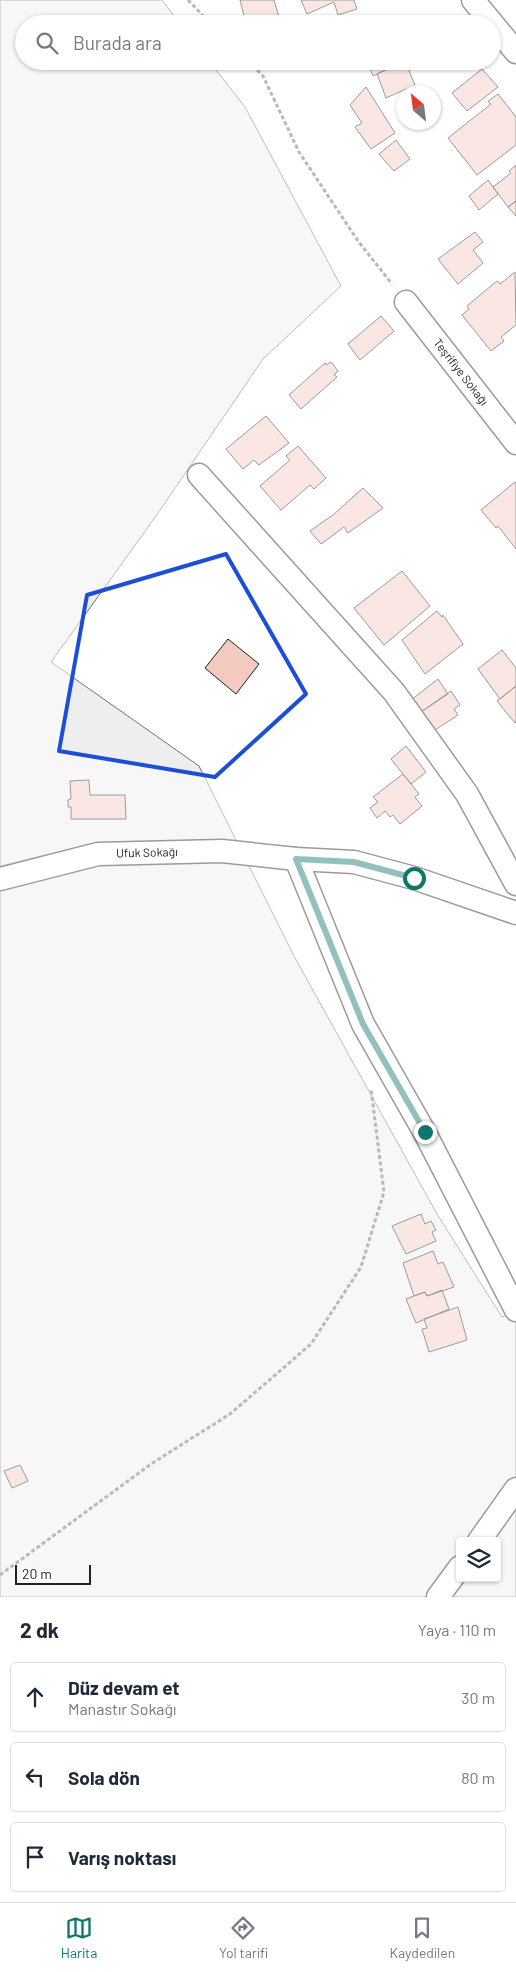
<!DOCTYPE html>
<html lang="tr">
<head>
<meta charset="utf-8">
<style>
  :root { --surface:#fff; --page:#f6f6f7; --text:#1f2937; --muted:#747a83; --line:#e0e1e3; --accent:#0f766e }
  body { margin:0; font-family:Barlow,sans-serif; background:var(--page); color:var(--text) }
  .controls { position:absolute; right:15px; bottom:15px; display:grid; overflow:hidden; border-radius:5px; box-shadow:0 1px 4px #0004 }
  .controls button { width:45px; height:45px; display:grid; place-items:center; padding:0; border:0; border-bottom:1px solid var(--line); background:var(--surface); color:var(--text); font:25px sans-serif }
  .compass { position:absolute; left:396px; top:85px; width:45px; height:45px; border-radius:50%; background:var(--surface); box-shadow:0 1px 4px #0004; rotate:332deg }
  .scale { position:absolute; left:15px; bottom:12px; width:76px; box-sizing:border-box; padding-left:5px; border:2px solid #222; border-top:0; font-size:14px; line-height:18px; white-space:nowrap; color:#222; -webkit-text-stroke:4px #fff; paint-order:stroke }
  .stop { position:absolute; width:15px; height:15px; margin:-11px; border:4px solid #0f766e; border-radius:50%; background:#fff }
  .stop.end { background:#0f766e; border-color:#fff; box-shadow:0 1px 5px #0008 }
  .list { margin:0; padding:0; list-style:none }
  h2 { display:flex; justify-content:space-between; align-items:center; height:65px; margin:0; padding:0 20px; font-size:21px }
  h2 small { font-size:16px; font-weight:400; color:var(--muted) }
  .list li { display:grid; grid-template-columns:32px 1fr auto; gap:15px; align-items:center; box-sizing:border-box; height:70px; margin:0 10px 10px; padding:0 10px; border:1px solid var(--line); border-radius:5px }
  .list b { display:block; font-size:19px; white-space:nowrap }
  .list p { margin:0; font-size:16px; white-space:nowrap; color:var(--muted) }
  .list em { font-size:16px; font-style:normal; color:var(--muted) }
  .icon { flex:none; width:28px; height:28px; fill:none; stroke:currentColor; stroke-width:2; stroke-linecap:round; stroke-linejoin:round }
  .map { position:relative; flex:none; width:516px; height:1597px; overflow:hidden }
  .search { position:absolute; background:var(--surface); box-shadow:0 1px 4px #0004; left:15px; right:15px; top:15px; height:55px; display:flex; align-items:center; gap:12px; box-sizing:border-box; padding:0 18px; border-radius:28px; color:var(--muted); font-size:19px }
  .sheet { height:305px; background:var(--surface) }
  nav { display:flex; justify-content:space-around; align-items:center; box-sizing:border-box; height:70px; border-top:1px solid var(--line); background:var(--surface); font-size:14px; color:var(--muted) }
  nav a { display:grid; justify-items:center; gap:2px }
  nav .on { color:var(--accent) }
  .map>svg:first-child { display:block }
  .green { fill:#eee; stroke:#6f6f6f; fill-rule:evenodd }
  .building { fill:#f3c9c0; stroke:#222 }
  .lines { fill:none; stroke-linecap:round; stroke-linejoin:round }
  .minor-casing { stroke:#222; stroke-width:25 }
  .path { stroke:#646464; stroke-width:3; stroke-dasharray:4 2.5; stroke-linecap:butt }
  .minor { stroke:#fff; stroke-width:22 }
  .route { stroke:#0f766e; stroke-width:6 }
  .marked { fill:none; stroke:#1d4ed8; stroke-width:4; stroke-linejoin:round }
  .labels { text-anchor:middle; stroke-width:4; stroke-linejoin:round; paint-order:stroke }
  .street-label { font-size:12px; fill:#222; stroke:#fff }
</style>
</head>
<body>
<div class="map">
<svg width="516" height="1597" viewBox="0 0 516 1597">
  <rect width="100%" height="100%" fill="#fff"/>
  <path class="green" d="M0,0H162L180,24H24V61H209L245,107L341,286L263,359L156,516L51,662L199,766L294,956L437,1214L502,1317L516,1312V1597H0ZM460,1541H497V1578H460Z"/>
  <path class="building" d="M240,0H274L281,24H246Z
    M301,0H354L357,9L338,15L334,2L307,14Z
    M369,61H403L373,76L367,62Z
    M405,61L415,85L386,98L377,74Z
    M482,69L498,87L467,111L452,93Z
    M366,87L395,133L371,149L355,127L362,123L350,105Z
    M498,94L516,117V145L477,175L448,138L491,104L488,101Z
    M396,140L410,159L394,171L379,154Z
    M516,165V201L508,207L493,187L511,173L509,171Z
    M488,180L498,194L479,210L469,196Z
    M516,201V216L508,207Z
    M475,232L483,242L473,250L483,263L458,284L438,259Z
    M515,272L516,325L501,337L504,341L491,351L462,315L469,309L467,306L497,281L500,284Z
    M381,316L394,331L360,360L348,344Z
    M331,362L338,371L334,375L337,377L301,409L289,395L325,363L326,365Z
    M266,416L289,443L259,465L254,460L243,469L226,449Z
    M298,446L326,478L314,489L310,485L281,510L260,486L290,460L286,456Z
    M515,482L516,483V549L498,526L496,528L481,510Z
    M363,488L383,508L348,533L344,527L321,544L310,531L333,515Z
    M402,571L430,606L384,645L354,608Z
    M437,611L442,617L443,615L463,644L425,674L402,640Z
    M228,639L259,664L236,694L205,668Z
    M502,650L516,668V686L500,699L478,669Z
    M438,679L448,694L421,712L411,700Z
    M516,686V722L515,723L497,701Z
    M451,691L460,705L454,709L458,715L435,730L421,712Z
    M406,746L426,772L411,784L391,759Z
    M403,774L419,794L415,797L422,806L400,824L393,815L390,817L385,811L377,818L370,808L378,802L373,797Z
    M89,780L90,795H125L126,819H71V807H68V800L71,799L70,781Z
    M421,1214L425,1224L431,1221L436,1230L432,1232L436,1241L406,1254L392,1226Z
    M433,1251L438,1264L443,1262L454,1287L427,1296L425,1292L414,1296L403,1263Z
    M442,1290L449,1309L416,1323L406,1299L425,1292L427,1296Z
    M458,1307L467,1340L429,1352L422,1329L427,1328L424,1319Z
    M20,1465L28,1481L12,1488L4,1471Z"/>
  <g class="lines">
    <g class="minor-casing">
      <g id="minor">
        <path d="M473,0L516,52"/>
        <path id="s1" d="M406,302L516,443"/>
        <path d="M199,475L394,692L467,794L516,884"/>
        <path d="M296,859L363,1024L425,1133L516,1310"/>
        <path id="s2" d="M0,879L98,854L222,851L296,859L354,862L414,878L516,913"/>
        <path d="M479,1541L516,1489"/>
        <path d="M438,1597L460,1567"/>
      </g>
    </g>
    <path class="path" d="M188,0L211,24
      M248,61L263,76L299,152L358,241L392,284
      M0,1575L151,1464L230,1414L311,1344L361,1267L384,1192L371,1089"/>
    <use href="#minor" class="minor"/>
  </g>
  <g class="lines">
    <path class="route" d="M414,878L354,862L296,859L363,1024L425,1132"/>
  </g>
  <path d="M0 0H516V1597H0ZM226,554L306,694L215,777L59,751L87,595Z" fill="#fff" fill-opacity=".55" fill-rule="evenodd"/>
  <path class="marked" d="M226,554L306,694L215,777L59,751L87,595Z"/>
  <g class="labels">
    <g class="street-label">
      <text dy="4" stroke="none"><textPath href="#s1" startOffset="89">Teşrifiye Sokağı</textPath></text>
      <text dy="4" stroke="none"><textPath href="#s2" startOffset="150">Ufuk Sokağı</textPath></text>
    </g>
  </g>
</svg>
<div class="controls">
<button><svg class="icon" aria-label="layers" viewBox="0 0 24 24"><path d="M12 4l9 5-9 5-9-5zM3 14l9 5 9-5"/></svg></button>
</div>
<svg class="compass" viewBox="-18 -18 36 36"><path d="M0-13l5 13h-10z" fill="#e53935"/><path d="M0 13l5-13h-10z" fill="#747a83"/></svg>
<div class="scale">20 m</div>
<div class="stop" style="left:414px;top:878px"></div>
<div class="stop end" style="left:425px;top:1132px"></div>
<div class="search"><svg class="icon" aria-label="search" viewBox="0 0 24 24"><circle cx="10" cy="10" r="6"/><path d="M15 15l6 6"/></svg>Burada ara</div>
</div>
<section class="sheet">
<h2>2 dk<small>Yaya · 110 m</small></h2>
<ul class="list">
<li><svg class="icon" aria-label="ahead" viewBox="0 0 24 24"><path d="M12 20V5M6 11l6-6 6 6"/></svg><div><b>Düz devam et</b><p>Manastır Sokağı</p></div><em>30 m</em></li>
<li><svg class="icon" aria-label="left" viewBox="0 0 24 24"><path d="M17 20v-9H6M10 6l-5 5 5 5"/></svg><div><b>Sola dön</b></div><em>80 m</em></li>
<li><svg class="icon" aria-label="arrive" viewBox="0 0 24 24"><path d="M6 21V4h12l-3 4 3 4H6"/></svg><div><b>Varış noktası</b></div></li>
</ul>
</section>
<nav>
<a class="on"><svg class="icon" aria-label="map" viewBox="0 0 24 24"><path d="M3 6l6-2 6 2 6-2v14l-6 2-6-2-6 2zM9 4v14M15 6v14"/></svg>Harita</a>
<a><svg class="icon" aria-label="directions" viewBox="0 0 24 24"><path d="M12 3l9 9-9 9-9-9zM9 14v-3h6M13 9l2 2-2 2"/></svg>Yol tarifi</a>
<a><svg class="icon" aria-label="saved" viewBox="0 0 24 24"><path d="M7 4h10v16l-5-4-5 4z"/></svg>Kaydedilen</a>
</nav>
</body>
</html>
